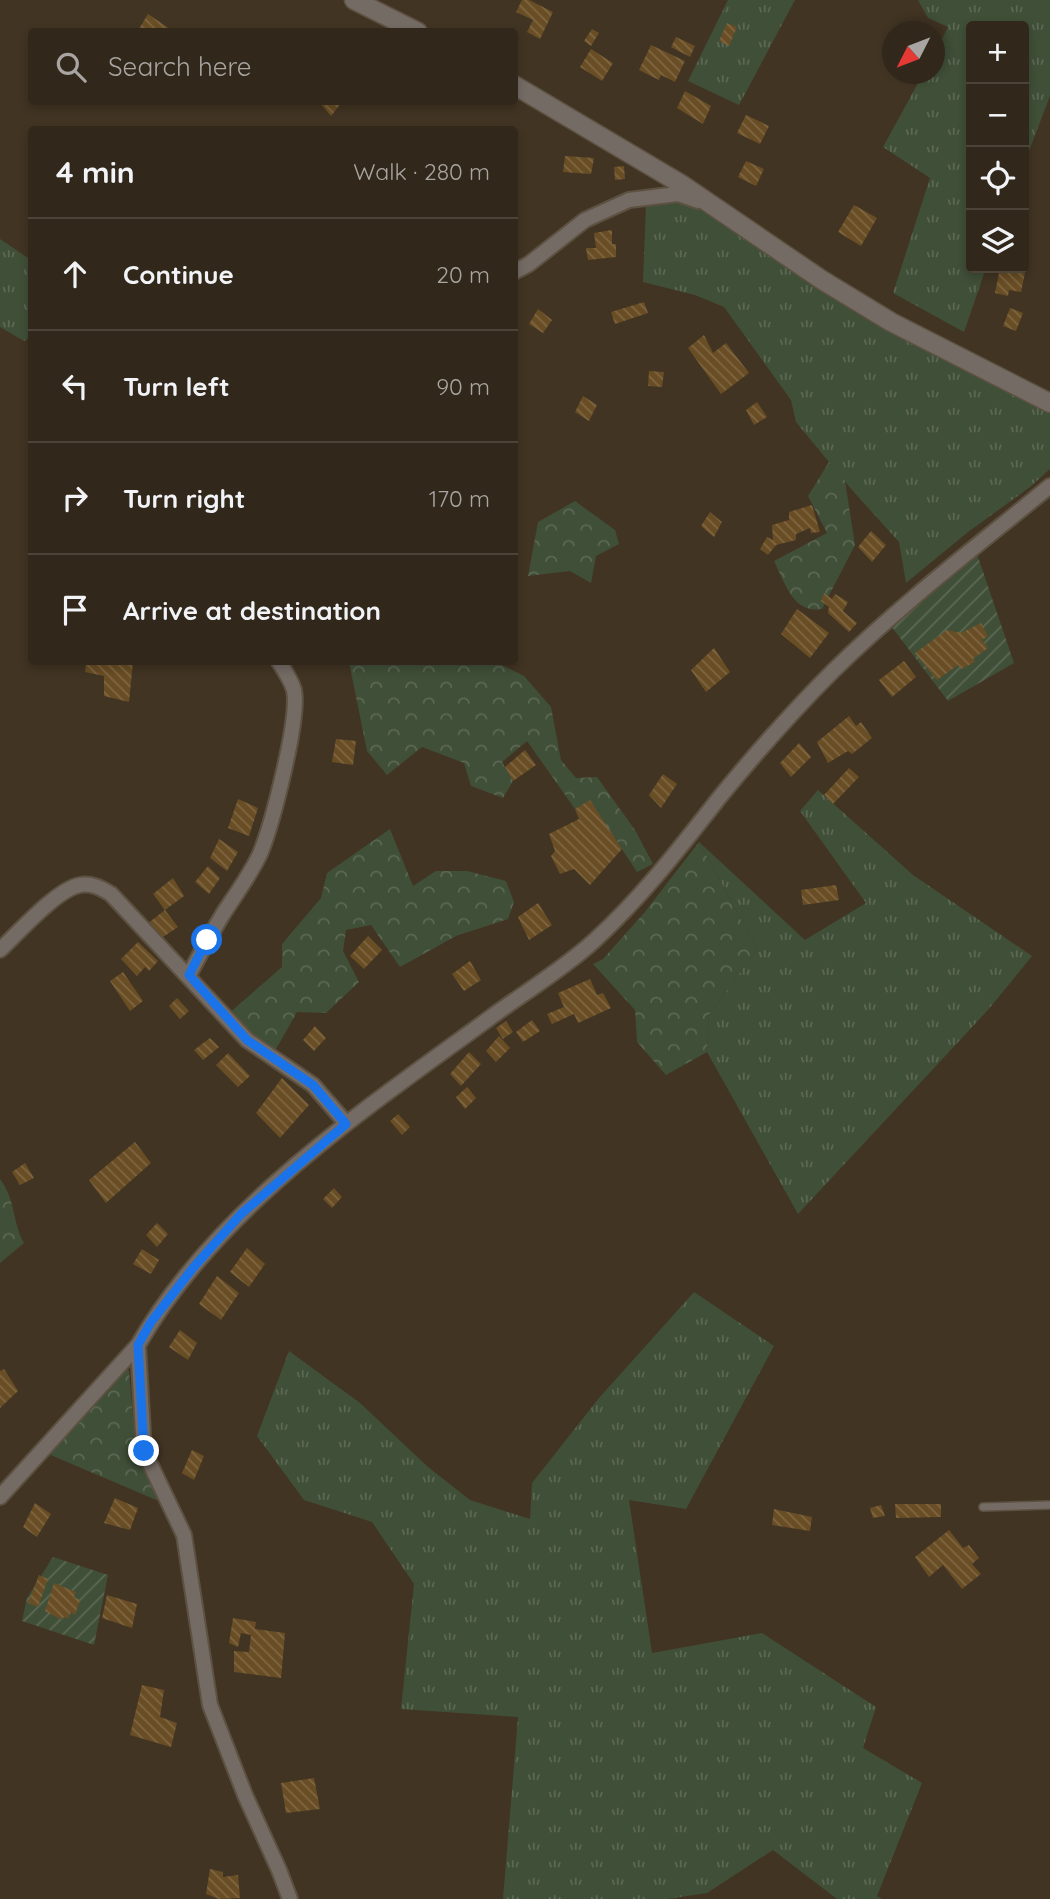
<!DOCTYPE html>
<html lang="en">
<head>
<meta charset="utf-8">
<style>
  :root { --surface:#31271a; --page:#3d3327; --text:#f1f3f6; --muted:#a8a5a2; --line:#4c4439 }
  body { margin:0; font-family:Quicksand,sans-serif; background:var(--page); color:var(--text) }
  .controls { position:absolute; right:21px; top:21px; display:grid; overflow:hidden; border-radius:7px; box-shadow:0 4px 10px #0003 }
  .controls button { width:63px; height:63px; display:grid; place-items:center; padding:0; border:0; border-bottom:2px solid var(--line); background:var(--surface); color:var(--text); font:35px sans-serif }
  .compass { position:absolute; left:882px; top:21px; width:63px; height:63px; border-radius:50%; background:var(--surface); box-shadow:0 4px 10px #0003; rotate:228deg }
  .stop { position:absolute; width:21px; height:21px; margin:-16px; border:5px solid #1a73e8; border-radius:50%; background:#fff }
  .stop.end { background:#1a73e8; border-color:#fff; box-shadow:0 2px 7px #0008 }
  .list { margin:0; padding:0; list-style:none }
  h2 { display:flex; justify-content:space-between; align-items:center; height:91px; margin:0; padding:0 28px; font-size:30px }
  h2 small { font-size:23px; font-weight:400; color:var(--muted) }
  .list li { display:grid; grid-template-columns:46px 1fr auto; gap:21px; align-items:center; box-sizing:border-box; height:112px; padding:0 28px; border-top:2px solid var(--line) }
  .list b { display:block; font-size:26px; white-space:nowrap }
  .list em { font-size:23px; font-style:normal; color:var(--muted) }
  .icon { flex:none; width:38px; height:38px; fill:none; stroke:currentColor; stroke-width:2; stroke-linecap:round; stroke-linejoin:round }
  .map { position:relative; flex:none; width:1050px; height:1899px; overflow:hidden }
  .search { position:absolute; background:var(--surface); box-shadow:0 4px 10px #0003; left:28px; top:28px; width:490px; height:77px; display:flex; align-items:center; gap:18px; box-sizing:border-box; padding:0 24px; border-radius:7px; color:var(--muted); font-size:26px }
  .panel { position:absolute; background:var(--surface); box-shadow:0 4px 10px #0003; left:28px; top:126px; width:490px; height:539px; border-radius:7px }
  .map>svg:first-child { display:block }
  .grass { fill:url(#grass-tufts) }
  .forest { fill:url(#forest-crowns) }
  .garden { fill:url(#garden-furrows) }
  .building { fill:url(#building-back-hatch) }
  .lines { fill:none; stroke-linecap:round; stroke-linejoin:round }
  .service-casing { stroke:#5d5141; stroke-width:10 }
  .minor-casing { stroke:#5d5141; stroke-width:18 }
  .tertiary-casing { stroke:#5d5141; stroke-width:21 }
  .service { stroke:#746b64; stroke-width:7 }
  .minor { stroke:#746b64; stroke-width:14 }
  .tertiary { stroke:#746b64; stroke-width:18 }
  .route { stroke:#1a73e8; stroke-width:9 }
</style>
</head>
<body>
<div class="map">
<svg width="1050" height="1899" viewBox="0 0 1050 1899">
  <defs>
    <pattern id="grass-tufts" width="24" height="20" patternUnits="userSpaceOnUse" patternTransform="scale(1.75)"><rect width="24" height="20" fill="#404f38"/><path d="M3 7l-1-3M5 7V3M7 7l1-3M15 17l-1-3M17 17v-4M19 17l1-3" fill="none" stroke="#5c6854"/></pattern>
    <pattern id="forest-crowns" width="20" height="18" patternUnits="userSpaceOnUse" patternTransform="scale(1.75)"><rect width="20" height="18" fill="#404f38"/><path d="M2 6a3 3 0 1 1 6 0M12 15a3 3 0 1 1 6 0" fill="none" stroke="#5c6854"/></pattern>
    <pattern id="garden-furrows" width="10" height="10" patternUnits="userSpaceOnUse" patternTransform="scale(1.75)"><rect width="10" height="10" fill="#404f38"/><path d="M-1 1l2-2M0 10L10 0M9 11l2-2" fill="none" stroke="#5c6854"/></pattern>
    <pattern id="building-back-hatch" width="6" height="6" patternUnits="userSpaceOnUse" patternTransform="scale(1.75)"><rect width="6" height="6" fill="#694d24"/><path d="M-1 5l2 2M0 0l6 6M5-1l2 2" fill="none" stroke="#7f6743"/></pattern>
  </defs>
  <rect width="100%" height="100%" fill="#413423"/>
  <path class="grass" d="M728,0H795L739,105L688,81Z
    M918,0H1050V96L1024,164V26H971V268H986L964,332L893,293L930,178L883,147L923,74H934L935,53L948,27L928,18Z
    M669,194L722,200L886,316L1050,395V469L1030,487L968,532L906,583L899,542L852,490L796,422L791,400L724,307L695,295L643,282L646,205Z
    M0,239L31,260V336L24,341L0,327Z
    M818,790L913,875L1032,956L988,1010L798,1214L707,1052L709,1015L757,949L699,842L805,940L866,903L800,811Z
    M694,1292L774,1346L686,1509L629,1500L652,1653L762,1633L876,1707L863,1748L922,1783L877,1896L882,1899H837L773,1850L707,1893L667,1899H503L518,1717L401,1709L414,1584L372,1522L304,1500L257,1436L289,1351L360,1403L428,1467L470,1500L530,1519L532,1483L599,1398Z"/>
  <path class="forest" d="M829,462L845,481L855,545L822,609C793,614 785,583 774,561L827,533L808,496Z
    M575,501L615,530L619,544L596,556L591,583L570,571L528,576L538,522Z
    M349,662H496L524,676L551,707L561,760L576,778L597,777L635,830L653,864L637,872L590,801L575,809L527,741L502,762L513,781L503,798L471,786L464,763L422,747L387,775L367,751Z
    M390,829L413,886L436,871H467L506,881L514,902L508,919L456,936L400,967L371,925L346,930L343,951L359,982L326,1013L297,1012L275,1051L219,1022L282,967V944L321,898L327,873Z
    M699,842L757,949L709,1015L707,1052L666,1075L637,1042L635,1010L593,964L603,959L644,913Z
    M0,1179C16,1200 12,1222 24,1243L0,1263Z
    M125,1365L129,1371L136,1451L161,1502L46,1453Z"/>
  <path class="garden" d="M976,551L1014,663L948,701L891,626Z
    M53,1557L108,1575L94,1645L22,1621L27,1598Z"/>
  <path class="building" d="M522,0H529L553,12L540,39L527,32L533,20L516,12Z
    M148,14L170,29L168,32H137Z
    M727,23L737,27L729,46L719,41Z
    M592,29L599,33L591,46L584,41Z
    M676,37L695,46L690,57L671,47Z
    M651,45L685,61L675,82L661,75L659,80L639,70Z
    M591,49L613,63L602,81L580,67Z
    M685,91L711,106L703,124L677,108Z
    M319,102H342L331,116Z
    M746,115L769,126L760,144L737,133Z
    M565,156L594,158L591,174L563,172Z
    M746,161L764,169L756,186L738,177Z
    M624,166L625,179L615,180L614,167Z
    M854,205L877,218L861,246L838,232Z
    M612,230V244H616V257L588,260L586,248H596L594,233Z
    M1000,268H1026L1021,292L1009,290L1008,296L995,293Z
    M644,302L648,313L615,324L611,312Z
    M1010,308L1023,313L1016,331L1003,326Z
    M538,309L552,320L543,333L529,324Z
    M704,335L713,353L726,343L749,373L721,394L688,348Z
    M649,371L664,372L662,387L648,386Z
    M583,396L597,405L589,421L575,412Z
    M757,402L767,417L754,425L746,410Z
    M812,505L820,532L811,533L810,528L796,534V540L776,545L768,555L760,549L767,537L773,540L772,525L789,520V512Z
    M710,512L722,522L714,537L701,526Z
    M871,531L886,545L872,562L858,547Z
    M824,593L832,599L835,594L848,602L843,611L857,623L849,632L828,613L829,607L821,601Z
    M797,609L829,633L810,658L781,634Z
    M981,623L988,636L982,640L988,648L973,659L975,662L961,669L958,665L937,680L915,653L947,630L961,633Z
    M714,648L730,672L706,692L691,670Z
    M904,661L916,677L892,697L879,680Z
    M86,662H133L129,702L104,696V676L85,672Z
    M849,716L856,726L861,722L872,738L852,754L848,751L828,763L817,742Z
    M336,739L356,741L353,765L332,762Z
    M799,743L811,757L791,777L780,763Z
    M525,750L536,765L513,781L505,767Z
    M849,768L859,777L833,804L824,795Z
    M663,774L677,784L661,808L649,795Z
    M238,799L258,808L249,836L228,828Z
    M590,800L622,849L590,885L574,869L560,874L551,856L555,851L549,834L579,819L575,809Z
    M219,839L238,852L227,871L210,858Z
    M208,866L220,878L209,894L195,882Z
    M173,878L184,896L165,910L178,927L160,939L147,924L165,910L153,894Z
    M836,885L839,900L803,905L801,890Z
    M538,903L552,925L529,940L518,917Z
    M368,936L382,950L364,969L350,956Z
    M138,942L158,961L149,971L145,967L137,976L121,959Z
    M470,961L481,980L464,991L452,974Z
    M123,972L143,1001L130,1011L110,981Z
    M590,979L597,995L603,993L611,1008L578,1023L574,1014L552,1024L547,1014L564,1007L558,993Z
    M177,998L189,1011L180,1019L169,1006Z
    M532,1020L540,1031L523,1042L516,1032Z
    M506,1021L513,1032L503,1039L496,1028Z
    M315,1026L326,1038L314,1051L303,1040Z
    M499,1036L510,1048L496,1062L486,1051Z
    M210,1038L219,1047L203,1060L194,1050Z
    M469,1052L481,1064L461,1086L450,1074Z
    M228,1053L250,1076L238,1087L216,1065Z
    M282,1078L309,1105L280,1138L256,1113Z
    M467,1087L476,1098L465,1109L456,1097Z
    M398,1114L410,1127L402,1135L390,1121Z
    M135,1142L151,1163L106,1203L89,1180Z
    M25,1163L34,1178L20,1185L12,1172Z
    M334,1188L342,1197L332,1208L323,1199Z
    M157,1223L168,1234L157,1247L146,1235Z
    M247,1248L265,1264L249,1287L230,1272Z
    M142,1249L159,1260L151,1274L133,1264Z
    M217,1276L239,1293L221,1320L199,1304Z
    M180,1330L197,1343L188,1360L169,1347Z
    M4,1369L18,1391L0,1408V1371Z
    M192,1450L204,1456L194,1480L182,1473Z
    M115,1498L138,1508L130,1530L104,1523Z
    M35,1503L51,1514L37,1537L23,1527Z
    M895,1504H941V1517L896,1518Z
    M881,1505L885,1516L873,1518L870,1508Z
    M774,1509L812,1517L810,1531L772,1525Z
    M949,1530L963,1548L969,1545L979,1558L972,1564L981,1574L962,1589L943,1565L929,1577L915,1557Z
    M39,1575L48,1579L38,1607L28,1603Z
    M54,1583L76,1592L74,1597L80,1600L75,1615L71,1612L68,1619L63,1616L62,1620L45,1611Z
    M107,1595L137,1604L132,1628L102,1618Z
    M233,1618L256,1622L255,1629L285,1633L281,1678L234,1672V1651L249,1652L251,1635L241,1633L238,1647L229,1643Z
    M142,1685L164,1690L160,1717L177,1723L171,1747L130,1735Z
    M314,1778L320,1809L286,1813L281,1783Z
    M210,1869L223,1872V1877L238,1875L240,1898L219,1899L206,1894Z"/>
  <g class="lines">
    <g class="service-casing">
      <path id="service" d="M983,1507L1050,1505"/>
    </g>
    <g class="minor-casing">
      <path id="minor" d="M514,272L529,264L585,220L629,200L678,194L698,201
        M0,950C18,933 57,889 80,885C92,883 101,888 111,894L247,1040L313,1085L346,1123
        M189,975C200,954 211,934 223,914C236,894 250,875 260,854C272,825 300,718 294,690C291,680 285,671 279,662
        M138,1345L144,1451L184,1535L210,1705L245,1795L279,1870L290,1899
        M0,1497L138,1345C217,1208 361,1112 487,1020C522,994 562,970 594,941C642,897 679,849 719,798C755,754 793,711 833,671C901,604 977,546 1050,486"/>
    </g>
    <g class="tertiary-casing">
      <path id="tertiary" d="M354,0L418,32
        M514,85L681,184L822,280L891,322L1050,403"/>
    </g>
    <use href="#service" class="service"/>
    <use href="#minor" class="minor"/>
    <use href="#tertiary" class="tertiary"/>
  </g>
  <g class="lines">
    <path class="route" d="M144,1451L138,1345L151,1322L193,1268L241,1214L346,1124L313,1085L247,1040L189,975L207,940"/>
  </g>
</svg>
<div class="controls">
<button>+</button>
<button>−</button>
<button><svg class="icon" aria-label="locate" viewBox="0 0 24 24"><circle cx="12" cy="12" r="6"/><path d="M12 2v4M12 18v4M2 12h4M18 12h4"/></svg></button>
<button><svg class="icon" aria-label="layers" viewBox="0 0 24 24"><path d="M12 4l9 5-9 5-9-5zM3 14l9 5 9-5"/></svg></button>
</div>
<svg class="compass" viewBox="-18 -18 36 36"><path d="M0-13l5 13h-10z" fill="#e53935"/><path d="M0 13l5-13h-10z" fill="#a8a5a2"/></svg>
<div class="stop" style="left:207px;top:940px"></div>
<div class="stop end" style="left:144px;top:1451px"></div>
<div class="search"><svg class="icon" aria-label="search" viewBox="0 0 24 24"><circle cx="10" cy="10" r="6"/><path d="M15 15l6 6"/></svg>Search here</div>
<section class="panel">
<h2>4 min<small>Walk · 280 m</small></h2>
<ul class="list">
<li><svg class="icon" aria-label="ahead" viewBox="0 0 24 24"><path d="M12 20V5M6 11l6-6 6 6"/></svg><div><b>Continue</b></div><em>20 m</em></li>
<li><svg class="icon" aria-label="left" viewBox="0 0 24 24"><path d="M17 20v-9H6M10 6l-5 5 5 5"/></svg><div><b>Turn left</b></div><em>90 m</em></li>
<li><svg class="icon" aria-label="right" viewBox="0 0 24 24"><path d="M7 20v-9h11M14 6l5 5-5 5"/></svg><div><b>Turn right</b></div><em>170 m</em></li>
<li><svg class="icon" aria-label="arrive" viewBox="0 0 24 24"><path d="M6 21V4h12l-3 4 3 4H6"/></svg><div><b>Arrive at destination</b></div></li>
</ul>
</section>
</div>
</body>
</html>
